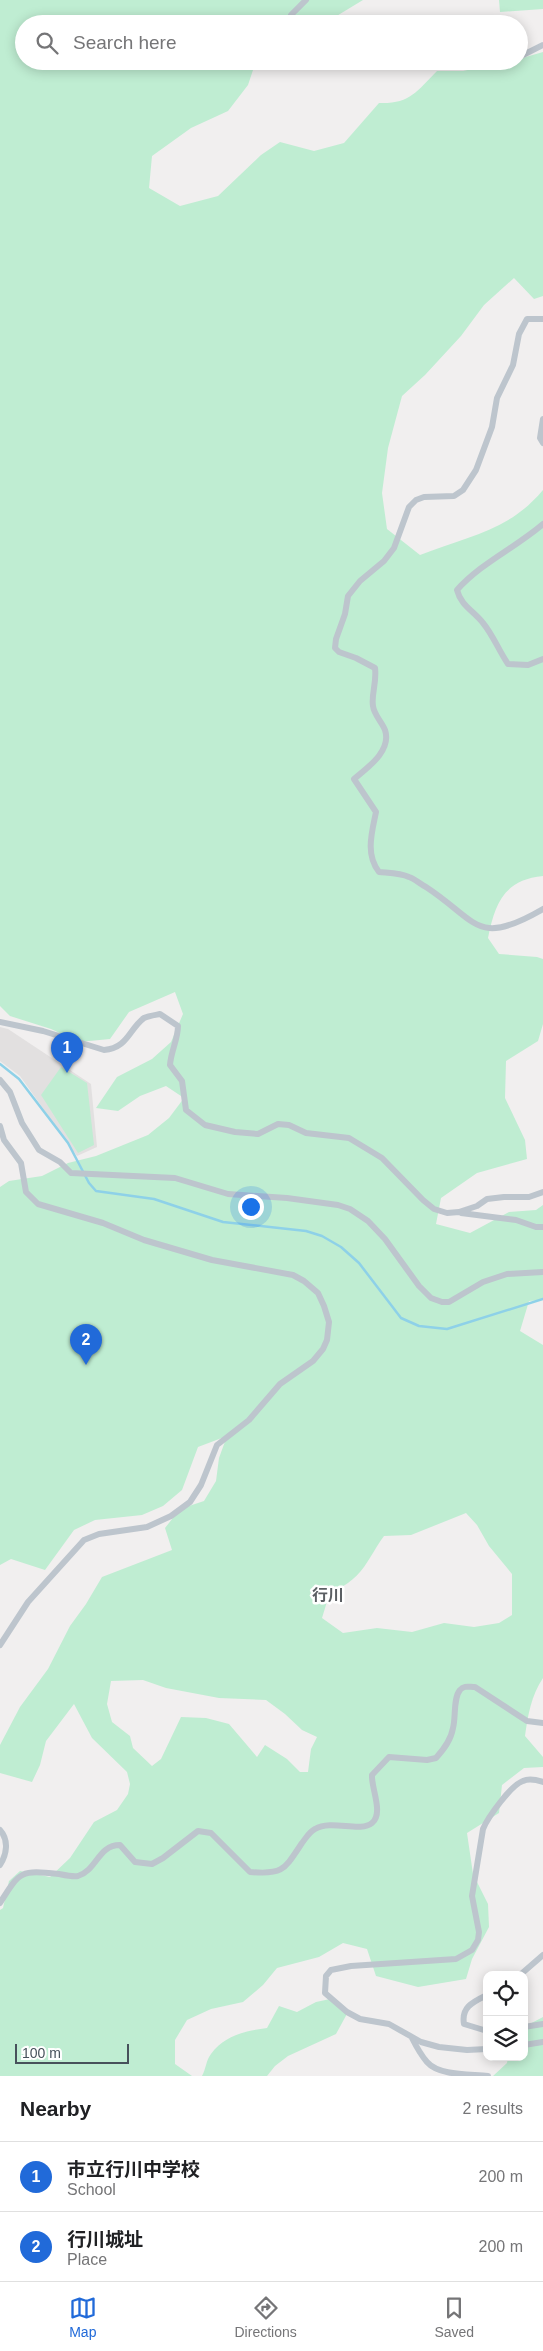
<!DOCTYPE html>
<html lang="en">
<head>
<meta charset="utf-8">
<style>
  :root { --surface:#fff; --page:#f6f6f6; --text:#202124; --muted:#757577; --line:#e0e0e0; --accent:#216ad9 }
  body { margin:0; font-family:Arial,"Noto Sans JP",sans-serif; background:var(--page); color:var(--text) }
  .controls { position:absolute; right:15px; bottom:15px; display:grid; overflow:hidden; border-radius:10px; box-shadow:0 2px 12px #0003 }
  .controls button { width:45px; height:45px; display:grid; place-items:center; padding:0; border:0; border-bottom:1px solid var(--line); background:var(--surface); color:var(--text); font:25px sans-serif }
  .scale { position:absolute; left:15px; bottom:12px; width:114px; box-sizing:border-box; padding-left:5px; border:2px solid #47515b; border-top:0; font-size:14px; line-height:18px; white-space:nowrap; color:#47515b; -webkit-text-stroke:4px #fff; paint-order:stroke }
  .you { position:absolute; left:250px; top:1206px; width:18px; height:18px; margin:-12px; border:4px solid #fff; border-radius:50%; background:#1a73e8; box-shadow:0 0 0 8px #1a73e833 }
  .badge { display:grid; place-items:center; width:32px; height:32px; border-radius:50%; background:var(--accent); color:#fff; font-size:16px; font-weight:700 }
  .pin { position:absolute; translate:-50% -41px; filter:drop-shadow(0 1px 2px #0008) }
  .pin::after { content:''; position:absolute; top:26px; width:18px; height:15px; background:inherit; clip-path:polygon(0 0,100% 0,50% 100%) }
  .list { margin:0; padding:0; list-style:none }
  h2 { display:flex; justify-content:space-between; align-items:center; height:65px; margin:0; padding:0 20px; font-size:21px }
  h2 small { font-size:16px; font-weight:400; color:var(--muted) }
  .list li { display:grid; grid-template-columns:32px 1fr auto; gap:15px; align-items:center; box-sizing:border-box; height:70px; padding:0 20px; border-top:1px solid var(--line) }
  .list b { display:block; font-size:19px; white-space:nowrap }
  .list p { margin:0; font-size:16px; white-space:nowrap; color:var(--muted) }
  .list em { font-size:16px; font-style:normal; color:var(--muted) }
  .icon { flex:none; width:28px; height:28px; fill:none; stroke:currentColor; stroke-width:2; stroke-linecap:round; stroke-linejoin:round }
  .map { position:relative; flex:none; width:543px; height:2076px; overflow:hidden }
  .search { position:absolute; background:var(--surface); box-shadow:0 2px 12px #0003; left:15px; right:15px; top:15px; height:55px; display:flex; align-items:center; gap:12px; box-sizing:border-box; padding:0 18px; border-radius:28px; color:var(--muted); font-size:19px }
  .sheet { height:205px; background:var(--surface) }
  nav { display:flex; justify-content:space-around; align-items:center; box-sizing:border-box; height:70px; border-top:1px solid var(--line); background:var(--surface); font-size:14px; color:var(--muted) }
  nav a { display:grid; justify-items:center; gap:2px }
  nav .on { color:var(--accent) }
  .map>svg:first-child { display:block }
  .education { fill:#e2e0e0 }
  .green { fill:#bfedd2; fill-rule:evenodd }
  .lines { fill:none; stroke-linecap:round; stroke-linejoin:round }
  .stream { stroke:#8ed1e8; stroke-width:2.5 }
  .minor { stroke:#bdc5cd; stroke-width:6 }
  .labels { text-anchor:middle; stroke-width:5; stroke-linejoin:round; paint-order:stroke }
  .quarter-label { font-size:16px; font-weight:bold; fill:#5b5f63; stroke:#fff }
</style>
</head>
<body>
<div class="map">
<svg width="543" height="2076" viewBox="0 0 543 2076">
  <rect width="100%" height="100%" fill="#f1efef"/>
  <path class="education" d="M0,1027L8,1029L91,1084L97,1147L77,1156L20,1076L0,1061Z"/>
  <path class="green" d="M0,0H363L330,20L304,21L295,24H24V61H256L248,85L228,111L191,128L152,156L149,188L180,206L218,196L261,155L280,142L314,151L344,143L379,103C410,104 416,92 437,71H463L509,61H519V59L543,52V296L534,299L514,278L484,305L461,336L425,375L402,396L388,448L382,493L387,529L420,555C467,536 508,532 543,490V876C504,880 495,903 488,938L499,954L537,957L543,959V1024L538,1041L506,1061L505,1098L525,1140L527,1159L477,1173L441,1198L436,1224L470,1233L509,1212L536,1210L543,1205V1300L529,1301L520,1331L543,1345V1678C531,1696 528,1715 525,1736L543,1757V1767L524,1768L502,1785L499,1813L467,1833L473,1874L488,1904L489,1927L472,1959L466,1979L418,1987L376,1976L367,1949L343,1943L319,1957L277,1968L263,1985L243,2002L211,2009L187,2020L175,2040V2064L192,2076H0V1910L3,1908L9,1881L20,1871L50,1877L70,1858L94,1822L117,1810L128,1794L130,1784L127,1772L92,1738L74,1704L46,1741L40,1765L32,1782L0,1773V1745L20,1707L48,1669L70,1626L86,1604L102,1577L172,1550L165,1528L180,1509L204,1501L216,1481L219,1458L227,1436L198,1447L182,1490L163,1506L142,1515L95,1520L74,1530L45,1570L11,1559L0,1565V1187L9,1181L42,1176L68,1163L96,1156L148,1135L169,1118L184,1098L166,1086L140,1096L118,1111L96,1108L117,1077L152,1059L171,1042L183,1014L175,992L129,1012L110,1039L79,1042L51,1029L10,1016L0,1006ZM466,1513L477,1525L489,1546L512,1574V1615L499,1623L474,1627L444,1623L412,1632L377,1628L343,1633L322,1618L329,1595C342,1587 355,1580 364,1567C371,1557 376,1547 384,1536L411,1535ZM143,1680L166,1688L219,1698L266,1700L285,1714L302,1730L317,1737L311,1749L308,1772H300L287,1759L265,1745L257,1757L229,1724L206,1718L181,1717L161,1759L152,1766L133,1748L130,1736L112,1722L107,1704L111,1681Z
    M499,0H543V9L500,12Z
    M61,1067L87,1083L94,1145L78,1153L41,1095Z
    M330,1999L348,2012L336,2034L288,2056L275,2066L267,2076H202C206,2069 206,2060 211,2054C225,2035 245,2031 267,2028L279,2006L297,2012L316,2002Z
    M543,2017V2076H493L507,2063L508,2057H524V2027Z"/>
  <g class="lines">
    <path class="stream" d="M0,1064L19,1079L68,1143L89,1183L96,1191L154,1199L223,1222L306,1231L322,1236L341,1247L359,1263L401,1318L419,1326L447,1329L543,1299"/>
    <path class="minor" d="M289,24L291,15L306,0
      M519,57L543,45
      M455,61L489,65L510,61
      M543,319H527L519,334L513,365L497,398L492,427L476,470L463,490L454,496L424,497L416,500L409,507L394,548L384,561L360,581L348,596L345,614L336,639L335,648L339,652L356,658L375,668C377,683 371,694 373,706C374,715 382,722 385,730C392,751 367,768 354,779L376,812C372,832 365,854 379,872C388,873 400,873 409,877C415,879 420,884 426,887C478,921 476,948 543,909
      M543,419L540,438L543,443
      M543,524C515,548 481,563 457,590C461,606 474,611 483,623C493,635 499,651 508,664L528,665L543,659
      M0,1022L43,1031L104,1050C128,1048 129,1029 144,1018C148,1016 155,1015 160,1014L178,1026C178,1039 171,1051 170,1065L182,1081L186,1110L205,1125L235,1132L258,1134L278,1124L289,1125L306,1133L349,1138L382,1158L423,1200L434,1209L447,1213L459,1212L477,1206L487,1199L504,1197H529L543,1192
      M0,1080L10,1092L22,1123L39,1150L60,1162L71,1173L175,1178L228,1194L287,1198L338,1205L350,1209L368,1221L385,1239L419,1286L431,1298L442,1302H449L483,1282L507,1274L543,1272
      M0,1126L4,1140L21,1163L26,1192L38,1204L103,1223L144,1240L212,1260L293,1275L304,1281L318,1293L324,1306L329,1322L327,1340L323,1349L313,1361L280,1384L249,1420L217,1445L201,1485L190,1502L171,1516L147,1527L99,1534L84,1540L28,1602L0,1645
      M461,1213L516,1220L536,1227H543
      M0,1830C9,1840 7,1854 0,1865
      M0,1903C20,1871 20,1870 59,1874C64,1875 73,1877 78,1876C97,1870 98,1845 120,1845L135,1862L152,1864L163,1858L198,1831L211,1833L250,1872C283,1875 284,1870 302,1843C306,1838 309,1832 315,1829C332,1819 360,1833 372,1823C384,1813 371,1788 372,1775L389,1757L427,1760L436,1758C444,1749 451,1740 453,1728C456,1718 453,1698 460,1690C464,1685 469,1687 475,1687L527,1721L543,1723
      M520,1975L543,1955
      M487,1995C473,2002 461,2007 464,2024L487,2031
      M524,2027L543,2024
      M412,2038C416,2046 421,2055 427,2062C439,2076 470,2074 488,2076
      M524,2045L543,2042
      M487,2049L467,2050L439,2047L421,2042L389,2024L360,2019L347,2012L325,1993L326,1976L331,1970L351,1966L456,1959L472,1950L478,1940L479,1932L472,1896L483,1829C488,1817 511,1785 523,1781C529,1778 537,1780 543,1782"/>
  </g>
  <g class="labels">
    <g class="quarter-label">
      <text x="328" y="1601">行川</text>
    </g>
  </g>
</svg>
<div class="controls">
<button><svg class="icon" aria-label="locate" viewBox="0 0 24 24"><circle cx="12" cy="12" r="6"/><path d="M12 2v4M12 18v4M2 12h4M18 12h4"/></svg></button>
<button><svg class="icon" aria-label="layers" viewBox="0 0 24 24"><path d="M12 4l9 5-9 5-9-5zM3 14l9 5 9-5"/></svg></button>
</div>
<div class="scale">100 m</div>
<div class="you"></div>
<div class="pin badge" style="left:67px;top:1073px">1</div>
<div class="pin badge" style="left:86px;top:1365px">2</div>
<div class="search"><svg class="icon" aria-label="search" viewBox="0 0 24 24"><circle cx="10" cy="10" r="6"/><path d="M15 15l6 6"/></svg>Search here</div>
</div>
<section class="sheet">
<h2>Nearby<small>2 results</small></h2>
<ul class="list">
<li><span class="badge">1</span><div><b>市立行川中学校</b><p>School</p></div><em>200 m</em></li>
<li><span class="badge">2</span><div><b>行川城址</b><p>Place</p></div><em>200 m</em></li>
</ul>
</section>
<nav>
<a class="on"><svg class="icon" aria-label="map" viewBox="0 0 24 24"><path d="M3 6l6-2 6 2 6-2v14l-6 2-6-2-6 2zM9 4v14M15 6v14"/></svg>Map</a>
<a><svg class="icon" aria-label="directions" viewBox="0 0 24 24"><path d="M12 3l9 9-9 9-9-9zM9 14v-3h6M13 9l2 2-2 2"/></svg>Directions</a>
<a><svg class="icon" aria-label="saved" viewBox="0 0 24 24"><path d="M7 4h10v16l-5-4-5 4z"/></svg>Saved</a>
</nav>
</body>
</html>
